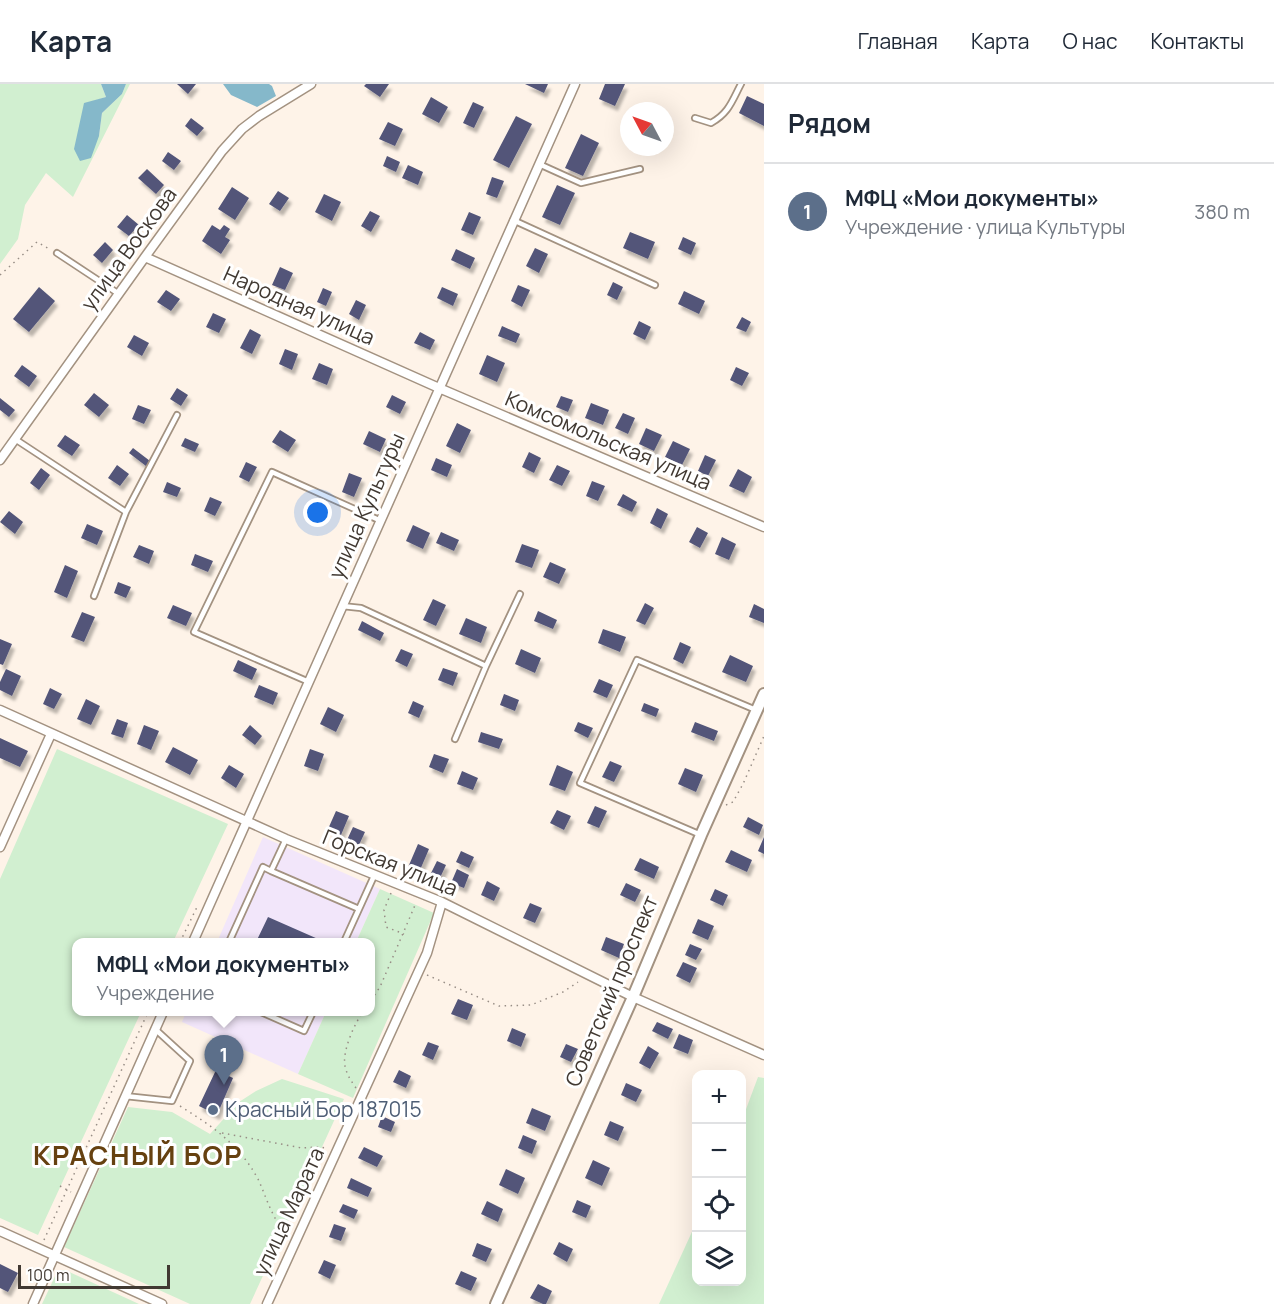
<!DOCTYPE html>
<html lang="ru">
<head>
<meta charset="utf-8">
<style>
  :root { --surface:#fff; --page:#f2f2f3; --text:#1f2937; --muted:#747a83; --line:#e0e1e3; --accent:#d93025 }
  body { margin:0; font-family:Manrope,sans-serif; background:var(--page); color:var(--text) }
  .controls { position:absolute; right:18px; bottom:18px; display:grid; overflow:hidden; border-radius:12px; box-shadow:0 6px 24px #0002 }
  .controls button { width:54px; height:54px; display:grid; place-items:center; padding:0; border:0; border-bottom:2px solid var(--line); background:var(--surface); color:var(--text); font:30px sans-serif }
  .compass { position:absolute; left:620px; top:18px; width:54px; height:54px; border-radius:50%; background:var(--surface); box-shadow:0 6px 24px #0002; rotate:311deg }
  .scale { position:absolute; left:18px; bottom:15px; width:152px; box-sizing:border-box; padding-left:6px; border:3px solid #413932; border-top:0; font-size:16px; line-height:21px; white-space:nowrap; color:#413932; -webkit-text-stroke:4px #fff; paint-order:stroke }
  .you { position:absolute; left:318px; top:429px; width:21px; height:21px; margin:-15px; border:4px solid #fff; border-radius:50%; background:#1a73e8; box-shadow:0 0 0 9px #1a73e833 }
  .badge { display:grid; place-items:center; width:39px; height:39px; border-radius:50%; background:var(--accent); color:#fff; font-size:20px; font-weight:700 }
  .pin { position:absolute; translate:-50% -50px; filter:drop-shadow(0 2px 3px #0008) }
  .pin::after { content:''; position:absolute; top:32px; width:21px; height:18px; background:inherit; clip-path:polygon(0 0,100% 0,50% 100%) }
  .popup { position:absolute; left:72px; top:854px; width:303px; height:78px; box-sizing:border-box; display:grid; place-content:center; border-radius:12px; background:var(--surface); filter:drop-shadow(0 2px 4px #0005); font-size:20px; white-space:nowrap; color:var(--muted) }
  .popup b { font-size:22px; color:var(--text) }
  .popup::after { content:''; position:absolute; left:50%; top:100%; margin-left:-12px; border:12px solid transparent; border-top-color:var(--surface) }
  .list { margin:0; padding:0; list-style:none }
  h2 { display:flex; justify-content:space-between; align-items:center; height:78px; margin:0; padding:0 24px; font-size:26px }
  h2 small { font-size:20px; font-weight:400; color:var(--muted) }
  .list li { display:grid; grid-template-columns:39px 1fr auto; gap:18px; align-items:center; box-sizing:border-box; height:96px; padding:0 24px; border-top:2px solid var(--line) }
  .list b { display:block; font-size:22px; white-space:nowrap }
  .list p { margin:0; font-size:20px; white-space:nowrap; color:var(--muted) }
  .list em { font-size:20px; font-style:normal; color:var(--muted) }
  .icon { flex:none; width:33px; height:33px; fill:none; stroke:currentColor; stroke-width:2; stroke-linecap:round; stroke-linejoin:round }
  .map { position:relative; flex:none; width:764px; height:1220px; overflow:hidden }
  header { display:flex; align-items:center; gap:36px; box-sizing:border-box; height:84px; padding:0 30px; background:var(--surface); border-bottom:2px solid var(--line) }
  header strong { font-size:28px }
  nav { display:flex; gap:33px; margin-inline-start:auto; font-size:21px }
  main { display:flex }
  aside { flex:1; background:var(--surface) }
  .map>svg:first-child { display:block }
  .commercial { fill:#f2e6fa }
  .green { fill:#d1efd0 }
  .water { fill:#85b8ca }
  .building { fill:#525579; filter:url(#shadow) }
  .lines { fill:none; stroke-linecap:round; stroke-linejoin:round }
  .service-casing { stroke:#a39281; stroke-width:8 }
  .minor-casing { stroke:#a39281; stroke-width:11 }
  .tertiary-casing { stroke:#a39281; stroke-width:14 }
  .path { stroke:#988e86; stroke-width:1.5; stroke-dasharray:1.5 4.5; stroke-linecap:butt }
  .service { stroke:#fff; stroke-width:4.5 }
  .minor { stroke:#fff; stroke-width:8 }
  .tertiary { stroke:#fff; stroke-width:10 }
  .service-dot { fill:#5c6f8a; stroke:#fff; stroke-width:2 }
  .labels { text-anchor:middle; stroke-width:6; stroke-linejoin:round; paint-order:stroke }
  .street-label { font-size:21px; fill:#413932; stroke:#fff }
  .service-label { font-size:21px; fill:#4e5e75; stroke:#fff; text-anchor:start }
  .district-label { font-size:27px; font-weight:bold; letter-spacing:1.5px; fill:#664110; stroke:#fff }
</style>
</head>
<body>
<header>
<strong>Карта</strong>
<nav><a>Главная</a><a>Карта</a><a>О нас</a><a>Контакты</a></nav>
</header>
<main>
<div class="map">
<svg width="764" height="1220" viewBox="0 0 764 1220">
  <defs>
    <filter id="shadow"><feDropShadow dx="3" dy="5" stdDeviation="1.5" flood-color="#0004"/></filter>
  </defs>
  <rect width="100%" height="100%" fill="#fef3e8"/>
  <path class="commercial" d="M263,753L380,805L356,858H217Z
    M186,928H326L298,990L182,938Z"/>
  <path class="green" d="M0,0H101L106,13L84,20L99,52L102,29L122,10L126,0H130L73,113L46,89L25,121L18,155L0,180Z
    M57,665L228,740L173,858H77V928H141L38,1151L0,1134V795Z
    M380,805L434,829L353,1014L298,990L326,928H371V858H356Z
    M758,993L764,994V1220H659L696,1139V1198H742V1036Z
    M282,995L344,1015L250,1220H190L64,1163L128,1023L172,1028L210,1050L239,1018L256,1007Z
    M65,1186L139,1220H42L57,1188Z"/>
  <path class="water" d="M101,0H126L122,10L102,29L99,52L91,74L80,77L74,65L84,19L106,13Z
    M223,0H269L272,2L276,12L257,23L231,11Z"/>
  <path class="building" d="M177,0H196L188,10Z
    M366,0H389L380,13L364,2Z
    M525,0H548L544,9Z
    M605,0H625L615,22L599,15Z
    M747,12L764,20V42L739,29Z
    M431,13L448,23L439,39L422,30Z
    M473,18L484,23L474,44L463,39Z
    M516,32L532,40L509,84L493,76Z
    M191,34L204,44L197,52L185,42Z
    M388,38L403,45L395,62L379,55Z
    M581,50L599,59L583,92L565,84Z
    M168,68L181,77L174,86L162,77Z
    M387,72L400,78L396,88L383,82Z
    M408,81L423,88L418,101L402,94Z
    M147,85L164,101L156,110L138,94Z
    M492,93L504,97L497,114L486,110Z
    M557,101L575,109L560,141L542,133Z
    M232,103L249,114L235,136L218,125Z
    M278,107L289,114L280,127L269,120Z
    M324,110L341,118L332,137L315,128Z
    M370,127L380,132L371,148L361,142Z
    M469,128L481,133L473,151L461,146Z
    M127,131L139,141L129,152L117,143Z
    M212,141L220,146L224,141L230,145L225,153L230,156L221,170L202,157Z
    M630,148L655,158L648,175L623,164Z
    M683,153L696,159L691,171L678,165Z
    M105,158L113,166L102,179L93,171Z
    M535,164L548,170L539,189L526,182Z
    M456,165L475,174L470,185L451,176Z
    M280,183L293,189L285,206L272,201Z
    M613,198L623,203L617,216L607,211Z
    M518,201L530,206L522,223L511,217Z
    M39,203L55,217L29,248L13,235Z
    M442,203L458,210L453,222L437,214Z
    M323,204L332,208L326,222L317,218Z
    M166,206L180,215L171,227L157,218Z
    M684,207L705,217L699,230L678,220Z
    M356,216L366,221L359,236L349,230Z
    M213,229L226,235L219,249L206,243Z
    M742,233L751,238L746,248L736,244Z
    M639,237L651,243L645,256L633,250Z
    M502,242L520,250L516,259L498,252Z
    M250,245L261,251L252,270L240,264Z
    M420,248L435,256L430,266L414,259Z
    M134,251L149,259L142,272L127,263Z
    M285,265L298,270L292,286L279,280Z
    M487,271L505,279L497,298L479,290Z
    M319,279L333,285L327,301L312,295Z
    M22,281L37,292L29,303L14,292Z
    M736,283L749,289L742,302L730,296Z
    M177,304L188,311L181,322L170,315Z
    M94,309L109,321L99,333L84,321Z
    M392,311L406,318L400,330L386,323Z
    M561,312L573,316L568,328L556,323Z
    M0,314L15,326L9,333L0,326Z
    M591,319L609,326L603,341L585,334Z
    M138,321L151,326L144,340L132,335Z
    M623,329L635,334L628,350L615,344Z
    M457,339L471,346L460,369L446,362Z
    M646,344L662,351L654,367L639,360Z
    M280,346L296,356L288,368L272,358Z
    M369,347L386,355L380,368L363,360Z
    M65,351L80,361L72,372L57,362Z
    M185,354L199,360L195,368L181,362Z
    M673,357L690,365L682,381L665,373Z
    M133,364L150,377L146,382L129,369Z
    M529,368L541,374L534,389L522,383Z
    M705,371L716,376L708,392L698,387Z
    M436,374L452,381L447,393L431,386Z
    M246,378L257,383L249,398L239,393Z
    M117,381L129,390L120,402L108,394Z
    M557,381L570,387L562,402L549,396Z
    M41,384L50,391L39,406L30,399Z
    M738,385L752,393L744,409L729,402Z
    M349,389L362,394L354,413L342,408Z
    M592,397L605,402L598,417L586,412Z
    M167,398L181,404L177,413L163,408Z
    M623,410L637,418L632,428L617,421Z
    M210,413L222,418L215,432L204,427Z
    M657,424L668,430L661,445L650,439Z
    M9,427L23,438L15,450L0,438Z
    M87,440L103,447L97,461L81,454Z
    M413,441L430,449L423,465L406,457Z
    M697,443L708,449L700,464L689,458Z
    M441,448L459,456L454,467L436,459Z
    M722,453L736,460L729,476L715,470Z
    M522,460L539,466L532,484L515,478Z
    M139,461L154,467L149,480L133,473Z
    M195,470L213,477L208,488L191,481Z
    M550,478L566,485L559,500L543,493Z
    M65,481L78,487L67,514L54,508Z
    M118,498L131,503L126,514L114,509Z
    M433,515L446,521L436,542L423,536Z
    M645,519L654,524L645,541L636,537Z
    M754,520L764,525V539L749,533Z
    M173,521L192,529L186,542L167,534Z
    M538,527L557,536L553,545L534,537Z
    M82,528L95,533L84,558L71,553Z
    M466,534L487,543L481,559L459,550Z
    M362,537L384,549L380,557L358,546Z
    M603,545L626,553L620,568L598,559Z
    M0,555L12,560L3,581L0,580Z
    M680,558L691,563L683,580L673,575Z
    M401,565L413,570L407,583L395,577Z
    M521,565L541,574L535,589L515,580Z
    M730,571L753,582L746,598L722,588Z
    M238,576L257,585L252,596L233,587Z
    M443,584L458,589L453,602L438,596Z
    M6,585L21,592L12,612L0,606V598Z
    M599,595L613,601L607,614L593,608Z
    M259,601L278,609L273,621L254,613Z
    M50,604L62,610L54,625L43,620Z
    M504,610L519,616L515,627L500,621Z
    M86,615L100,622L91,641L77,635Z
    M413,617L424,622L419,634L408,629Z
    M644,619L659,625L656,633L641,627Z
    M328,623L344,631L336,648L320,640Z
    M117,635L128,639L123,654L111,650Z
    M578,638L593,644L588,654L574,647Z
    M695,638L718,647L714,657L691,648Z
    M144,641L159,647L151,666L137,660Z
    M250,641L262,652L255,661L242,651Z
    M481,648L503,655L499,665L478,658Z
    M0,654L28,667L20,683L0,674Z
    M173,663L198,676L190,691L165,678Z
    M310,665L324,670L318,687L304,682Z
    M434,670L449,675L443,689L429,683Z
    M610,677L622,682L614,698L602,693Z
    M229,681L244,690L236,704L221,694Z
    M557,681L573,688L565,707L549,701Z
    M685,684L703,691L696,708L678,700Z
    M462,687L478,694L473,706L457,700Z
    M595,722L607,727L599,744L587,739Z
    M557,726L571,732L564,746L550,739Z
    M336,727L349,732L341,751L328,745Z
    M748,733L763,741L759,751L743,743Z
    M353,743L365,748L359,761L347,756Z
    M764,753V770L758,767Z
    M418,760L429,765L417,793L406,788Z
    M731,766L752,776L747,788L725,778Z
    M461,767L474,773L469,784L456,778Z
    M640,774L659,783L654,795L634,786Z
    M437,777L446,781L439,796L430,791Z
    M457,785L469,791L464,804L451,799Z
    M487,797L500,804L494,817L481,811Z
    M626,799L641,806L635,818L620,811Z
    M715,805L728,811L723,822L710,816Z
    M530,819L542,824L535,839L523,834Z
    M268,833L318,855L316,858H256Z
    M698,835L714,842L708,856L692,849Z
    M606,853L624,860L619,874L601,866Z
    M690,860L702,865L696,876L685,871Z
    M683,878L697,884L690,899L676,892Z
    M458,915L473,921L467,936L451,930Z
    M657,938L673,945L668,955L652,947Z
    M512,944L526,950L521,963L507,957Z
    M679,950L693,956L688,970L673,964Z
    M428,958L439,962L433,976L422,971Z
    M566,960L578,965L571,978L560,973Z
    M648,962L659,969L650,985L639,979Z
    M216,986L233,994L217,1031L199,1022Z
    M399,986L411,992L406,1004L393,998Z
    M626,999L642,1006L636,1018L621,1011Z
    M532,1024L551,1032L545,1047L526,1039Z
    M382,1032L395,1038L391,1048L378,1043Z
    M610,1037L624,1043L618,1057L604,1051Z
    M523,1051L537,1057L532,1070L518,1064Z
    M364,1063L383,1072L377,1083L358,1074Z
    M593,1076L610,1084L602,1102L585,1094Z
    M506,1085L525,1094L518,1110L499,1101Z
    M351,1094L372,1104L368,1113L347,1104Z
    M577,1116L591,1122L586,1134L572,1128Z
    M487,1117L503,1125L498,1138L481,1130Z
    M343,1120L358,1126L354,1135L339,1128Z
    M334,1140L346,1144L341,1157L329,1153Z
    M559,1158L573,1165L567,1178L553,1170Z
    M477,1159L492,1165L486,1178L472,1172Z
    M324,1176L336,1181L330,1195L318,1189Z
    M0,1180L18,1189L8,1208L0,1204Z
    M461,1187L477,1194L471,1207L455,1200Z
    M538,1200L552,1207L546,1220H543L530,1214Z"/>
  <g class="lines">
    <g class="service-casing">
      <path id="service" d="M695,34L711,39C729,29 732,17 741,0
        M539,80L581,99L640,85
        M513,136L655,201
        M57,169L119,210
        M15,355L126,428L94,512
        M126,428L177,331
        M342,522L361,524L486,582L455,655
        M486,582L520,510
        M309,598L194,548L272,388L379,436
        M701,751L580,699L637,576L756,626
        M271,787L359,825
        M229,858L263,783L271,787L286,755
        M344,858L374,792
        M261,928L304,947L313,928
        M125,1012L172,1017L190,977L155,945"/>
    </g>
    <g class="minor-casing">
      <path id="minor" d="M145,173L439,304L764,443
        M0,376L145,173L222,67L242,45L259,32L311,0
        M0,626L286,755L442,818L633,913L764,971
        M0,763L51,650
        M193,858C321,572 446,285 575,0
        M0,1147L162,1220
        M33,1220L163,928
        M267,1220L427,869L442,818"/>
    </g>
    <g class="tertiary-casing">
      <path id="tertiary" d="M496,1220L633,913L701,751L764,610"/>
    </g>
    <path class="path" d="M0,191L37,158L51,166
      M726,721L733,718L743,700L764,652
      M391,809L384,826L386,843L404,850
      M180,858L198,821
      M427,891L499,922L531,921L563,908L578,898
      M371,916L380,903L416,819
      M356,1004C351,997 347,991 345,982C342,968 354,940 363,928
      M180,1022C212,1042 239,1060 258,1095C264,1108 268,1121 275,1134C278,1141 283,1147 288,1154
      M222,1049L302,1064L318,1063L327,1064
      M60,1102L71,1108
      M44,1156L148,928"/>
    <use href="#service" class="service"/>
    <use href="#minor" class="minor"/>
    <use href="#tertiary" class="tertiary"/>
  </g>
  <circle class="service-dot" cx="213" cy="1026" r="6"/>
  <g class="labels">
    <g class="street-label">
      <text transform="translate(129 165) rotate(-54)" y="7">улица Воскова</text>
      <text transform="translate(299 222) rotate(24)" y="7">Народная улица</text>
      <text transform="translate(608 357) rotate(23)" y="7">Комсомольская улица</text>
      <text transform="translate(367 422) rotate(-66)" y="7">улица Культуры</text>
      <text transform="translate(390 779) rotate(22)" y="7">Горская улица</text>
      <text transform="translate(612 907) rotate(-67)" y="7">Советский проспект</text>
      <text transform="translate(289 1128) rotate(-65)" y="7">улица Марата</text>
    </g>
    <g class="service-label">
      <text x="225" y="1033">Красный Бор 187015</text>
    </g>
    <g class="district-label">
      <text x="138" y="1081">КРАСНЫЙ БОР</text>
    </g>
  </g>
</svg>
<div class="controls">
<button>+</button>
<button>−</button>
<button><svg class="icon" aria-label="locate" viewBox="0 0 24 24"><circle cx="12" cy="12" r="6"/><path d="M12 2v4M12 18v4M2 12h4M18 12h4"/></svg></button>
<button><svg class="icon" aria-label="layers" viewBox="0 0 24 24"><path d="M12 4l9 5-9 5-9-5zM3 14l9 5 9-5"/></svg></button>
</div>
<svg class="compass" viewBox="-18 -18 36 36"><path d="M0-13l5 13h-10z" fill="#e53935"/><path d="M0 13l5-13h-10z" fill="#747a83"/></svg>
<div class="scale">100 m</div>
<div class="you"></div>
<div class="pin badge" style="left:224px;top:1001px;background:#5c6f8a">1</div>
<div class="popup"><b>МФЦ «Мои документы»</b>Учреждение</div>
</div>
<aside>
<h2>Рядом<small></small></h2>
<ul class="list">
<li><span class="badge" style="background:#5c6f8a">1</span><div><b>МФЦ «Мои документы»</b><p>Учреждение · улица Культуры</p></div><em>380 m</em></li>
</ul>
</aside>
</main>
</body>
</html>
